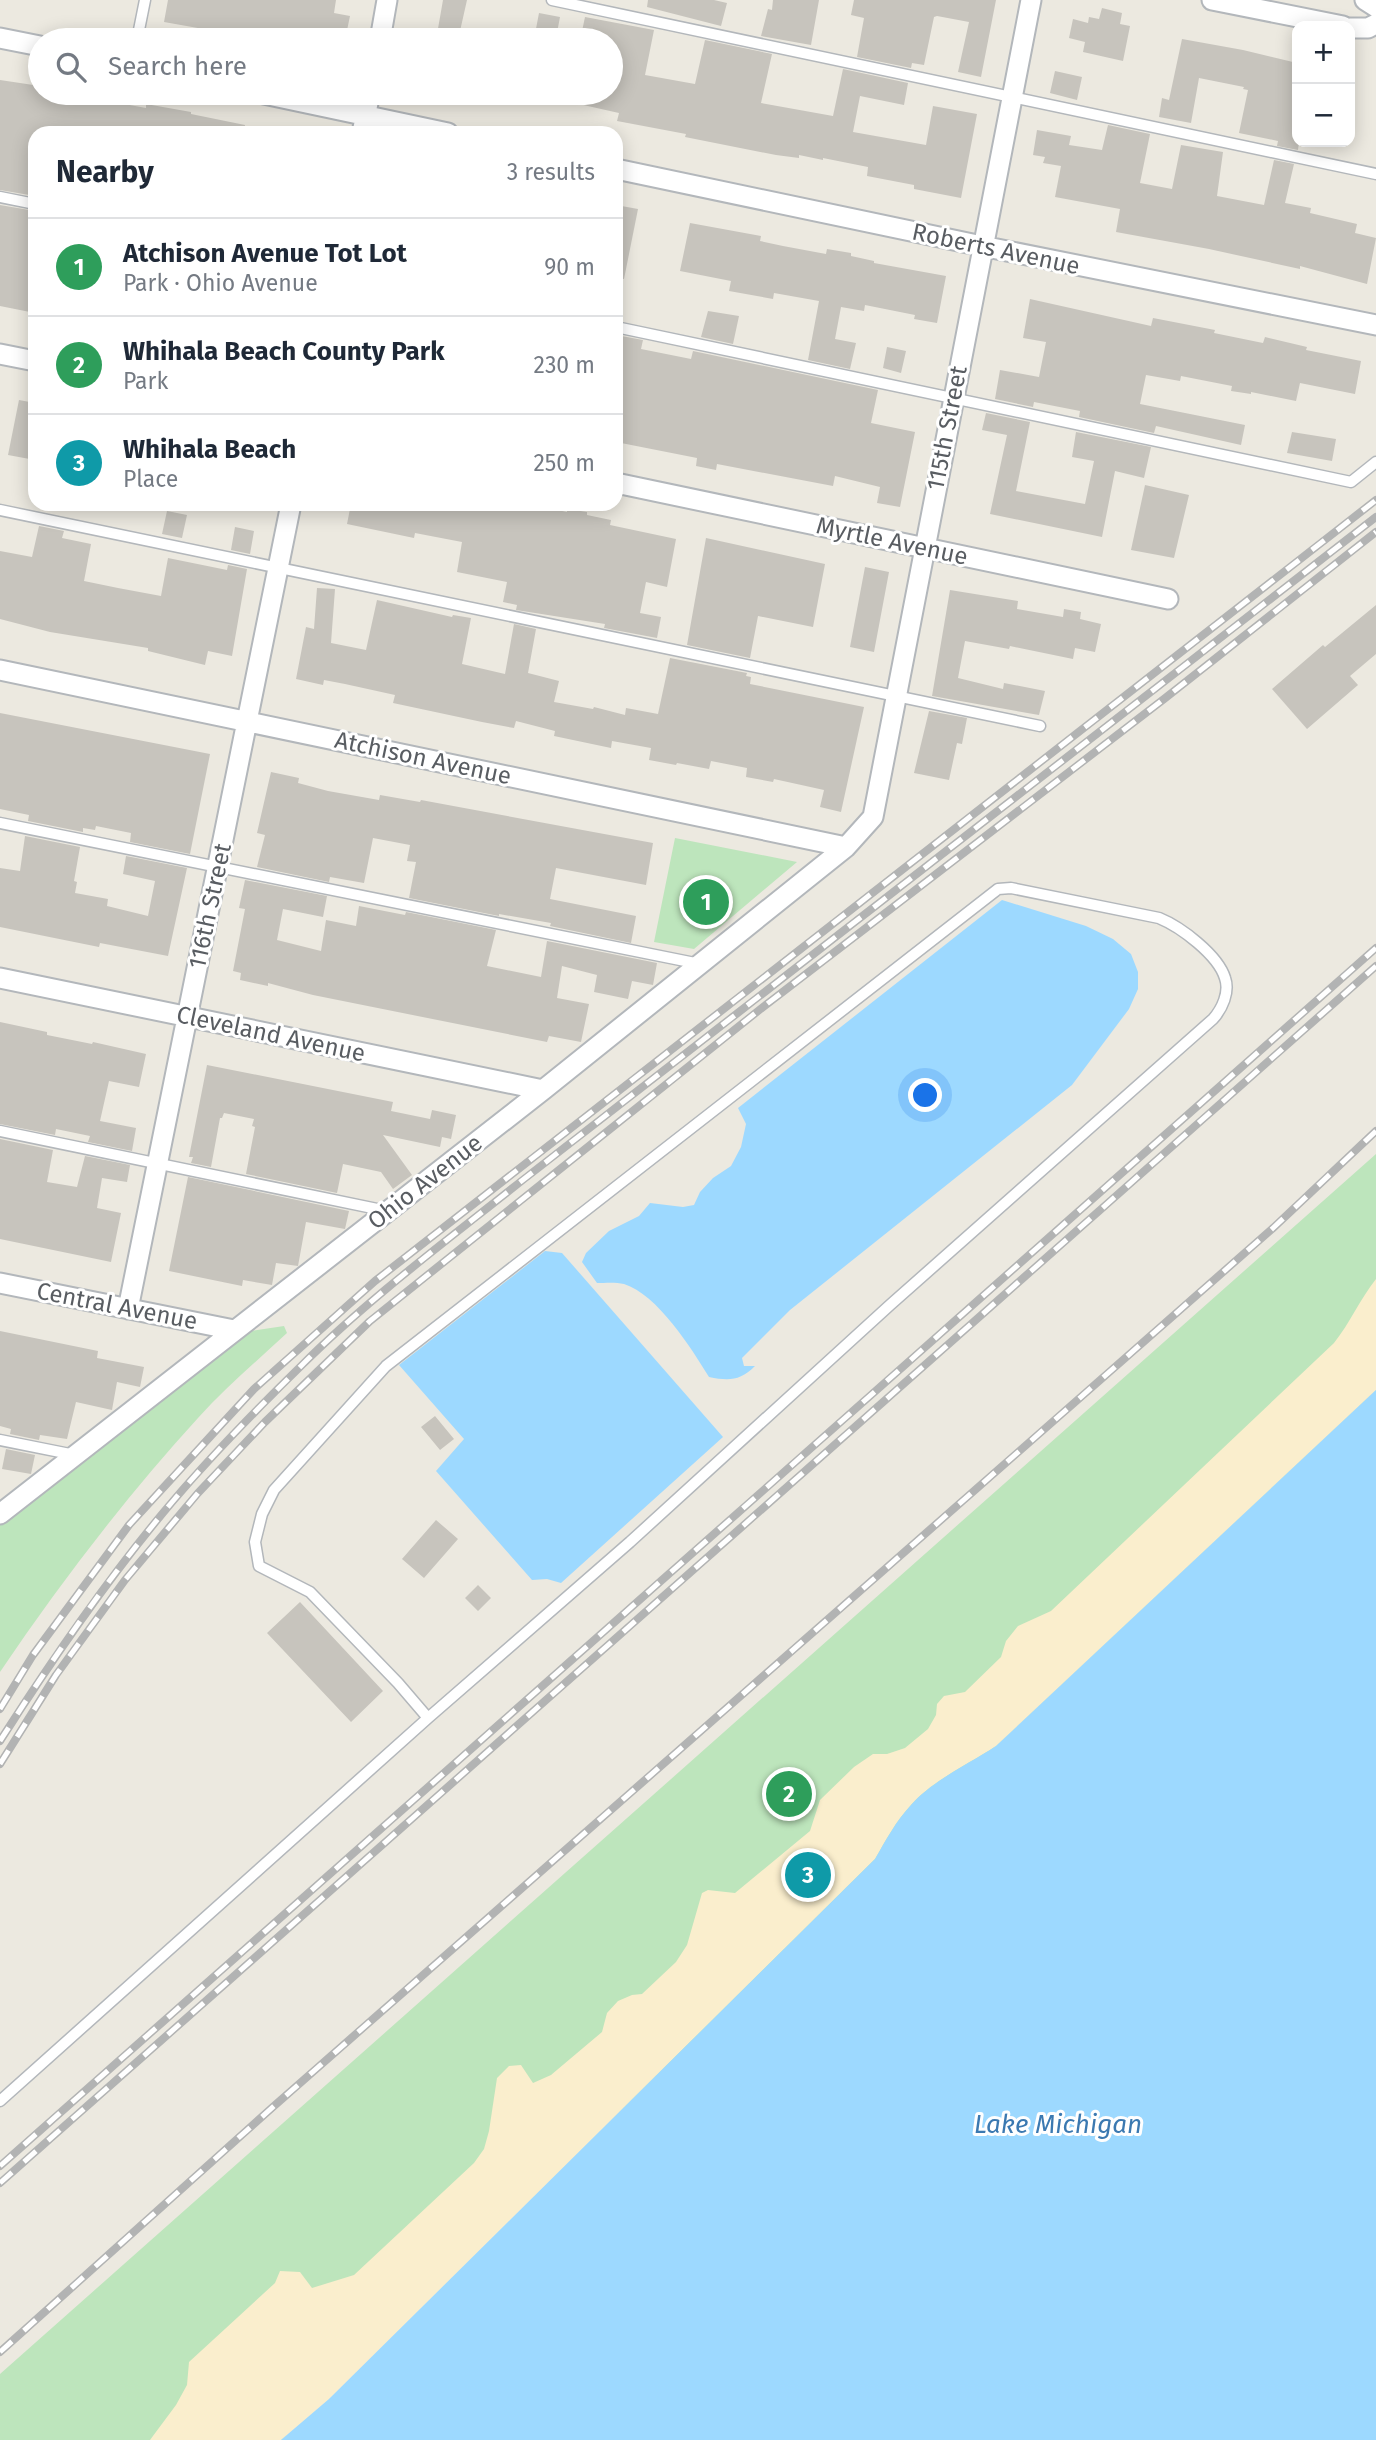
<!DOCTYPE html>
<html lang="en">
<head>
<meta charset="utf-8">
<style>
  :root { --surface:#fff; --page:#f6f6f7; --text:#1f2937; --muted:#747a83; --line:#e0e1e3; --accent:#0b8043 }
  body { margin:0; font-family:"Fira Sans",sans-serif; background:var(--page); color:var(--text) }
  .controls { position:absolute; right:21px; top:21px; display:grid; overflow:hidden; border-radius:14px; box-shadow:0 4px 18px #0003 }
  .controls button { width:63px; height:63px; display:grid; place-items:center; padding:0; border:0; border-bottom:2px solid var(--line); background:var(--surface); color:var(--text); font:35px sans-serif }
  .you { position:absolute; left:926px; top:1096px; width:24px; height:24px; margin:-18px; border:5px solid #fff; border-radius:50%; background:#1a73e8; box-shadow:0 0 0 10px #1a73e833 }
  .badge { display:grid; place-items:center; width:46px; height:46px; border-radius:50%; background:var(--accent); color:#fff; font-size:23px; font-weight:700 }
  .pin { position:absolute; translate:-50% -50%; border:4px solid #fff; box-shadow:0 2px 7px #0006 }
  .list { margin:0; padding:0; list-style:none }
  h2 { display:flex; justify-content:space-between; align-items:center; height:91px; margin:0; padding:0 28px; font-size:30px }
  h2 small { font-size:23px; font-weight:400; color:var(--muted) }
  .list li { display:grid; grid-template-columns:46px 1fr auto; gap:21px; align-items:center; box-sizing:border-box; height:98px; padding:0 28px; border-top:2px solid var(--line) }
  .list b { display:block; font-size:26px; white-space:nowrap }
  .list p { margin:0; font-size:23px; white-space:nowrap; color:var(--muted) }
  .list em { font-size:23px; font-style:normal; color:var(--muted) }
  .icon { flex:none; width:38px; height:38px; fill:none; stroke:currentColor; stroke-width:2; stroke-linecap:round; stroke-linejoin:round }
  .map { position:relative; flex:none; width:1376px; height:2440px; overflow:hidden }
  .search { position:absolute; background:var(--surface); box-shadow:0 4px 18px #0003; left:28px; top:28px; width:595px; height:77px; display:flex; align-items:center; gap:18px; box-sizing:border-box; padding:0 24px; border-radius:38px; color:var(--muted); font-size:26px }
  .panel { position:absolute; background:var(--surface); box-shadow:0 4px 18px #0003; left:28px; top:126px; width:595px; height:385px; border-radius:21px }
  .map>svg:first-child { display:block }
  .green { fill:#bde5bc }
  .sand { fill:#faeecd }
  .water { fill:#9dd9ff }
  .building { fill:#c7c4bd }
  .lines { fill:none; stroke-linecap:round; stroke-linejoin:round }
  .service-casing { stroke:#b3b7bb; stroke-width:13 }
  .minor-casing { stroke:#b3b7bb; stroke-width:23 }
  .service { stroke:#fff; stroke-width:10 }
  .minor { stroke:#fff; stroke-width:19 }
  .rail-casing { stroke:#b2b3b3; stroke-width:8 }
  .rail { stroke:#fff; stroke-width:5; stroke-dasharray:16; stroke-linecap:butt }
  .labels { text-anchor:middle; stroke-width:6; stroke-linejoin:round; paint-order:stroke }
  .street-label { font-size:24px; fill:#595d62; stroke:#fff }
  .water-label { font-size:26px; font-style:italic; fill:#3b79b1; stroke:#fff }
</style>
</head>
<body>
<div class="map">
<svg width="1376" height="2440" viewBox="0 0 1376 2440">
  <rect width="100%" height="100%" fill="#ece9e0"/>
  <path class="green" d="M675,838L797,862L694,949L654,942Z
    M1376,1154V1390L996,1746L281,2440H0V2374Z
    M284,1326L287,1333C257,1361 225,1388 198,1418C126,1497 60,1583 0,1672V1522L244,1332Z"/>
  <path class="sand" d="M1376,1279V1390L996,1746C969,1764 933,1780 911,1805C896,1821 886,1840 875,1859L329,2399L281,2440H150L176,2405L187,2385L189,2362L275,2283L280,2271L300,2272L312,2288L354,2275L474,2163L484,2149L489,2131L497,2078L509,2066L521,2065L533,2083L551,2075L602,2032L607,2013L618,2001L632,1995L642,1994L676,1962L687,1945L702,1893L708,1890L735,1893L810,1831L820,1800L854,1767L873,1754H887L905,1748L928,1729L936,1715L937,1704L944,1696L965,1692L1001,1657L1006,1641L1018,1626L1051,1611L1334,1343C1350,1323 1360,1299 1376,1279Z"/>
  <path class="water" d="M1002,900L1086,926L1113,939L1131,954L1138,972V989L1129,1009L1072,1085L790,1310L742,1358L744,1366H755C740,1381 729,1381 709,1377C692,1349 657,1294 624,1284C616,1282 605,1283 597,1283L582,1262L586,1253L609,1231L639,1216L650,1203L683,1207L694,1205L700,1192L713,1178L731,1166L741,1147L746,1124L738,1108Z
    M545,1251L562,1253L723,1437L561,1583L547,1579L532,1580L436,1471L464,1439L399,1365Z
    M1376,1390V2440H281L329,2399L875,1859C886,1840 896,1821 911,1805C933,1780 969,1764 996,1746Z"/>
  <path class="building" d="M168,0H336L334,13L350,16L345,40H254V38L164,22Z
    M443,0H467L458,40H436Z
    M648,0H714L727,3L721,26L647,7Z
    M773,0H819L811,45L761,36L768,9L772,10Z
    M854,0H996L981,77L958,72L969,22L937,16L934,17L924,65L912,63L911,68L857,57L864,18L851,15Z
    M1102,8L1122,13L1120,24L1130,26L1123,61L1083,52L1085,42L1069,38L1073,19L1088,23L1089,17L1099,19Z
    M539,13L560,17L556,38L535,34Z
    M585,17L654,30L645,75L695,84L705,40L772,54L761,103L833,116L843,69L908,83L904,105L860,96L853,132L926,145L933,106L977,114L961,198L914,189V185L867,176L868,167L823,158V160L799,155V158L776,155L685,137L686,134L617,121L619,113L561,100L562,93H611V40L581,36Z
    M1182,39L1243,50L1297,63V142H1299L1298,150L1277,146L1278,141L1239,133L1248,90L1243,89L1244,87L1199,78L1191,123L1159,117L1162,98L1169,100Z
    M1055,71L1082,77L1077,100L1050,93Z
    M0,80L40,86V93H99L97,99L146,108V104L191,112V114L245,125L244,133H35V196L0,190Z
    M1108,125L1150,134L1140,183L1172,189L1181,145L1223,152L1217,196L1264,205L1274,160L1294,164L1285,203L1311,208L1310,213L1357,224L1355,233L1376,238L1367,284L1300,266V269L1209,249L1116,232L1120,209L1055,197L1061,166L1043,163L1045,157L1033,155L1037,130L1071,136L1069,145L1102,150Z
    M0,205L35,211V313L0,306Z
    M616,205L638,209L624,279L616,278Z
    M690,223L761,236L760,241L783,246L826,254L827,249L851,253V256L874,261V263L946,276L937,323L914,319L915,315L865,305L864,311L841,307L835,339L856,343L850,369L808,360L819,301L774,293L773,299L729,291L731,281L680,271Z
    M1030,299L1151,326L1153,318L1215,330L1214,333L1263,343L1265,337L1307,347L1306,350L1361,361L1355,394L1300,383L1296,401L1251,392V394L1231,391L1232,386L1181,376L1180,381L1146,375L1140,404L1245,425L1241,445L1156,426L1154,433L1079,417L1080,411L1034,402L1033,407L995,399L1000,370L1039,377L1046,342L1023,338Z
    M708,311L739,316L733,344L701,337Z
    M616,335L643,340L641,349L691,359L693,351L878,390L871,423L915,432L900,507L877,503L880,487L835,476L833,486L717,464L716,470L696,466L697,458L616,442Z
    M887,347L906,351L901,373L883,368Z
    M19,400L35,403V460L8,455Z
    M986,413L1030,422L1016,491L1085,504L1094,461L1072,457L1076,432L1151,447L1144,478L1115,471L1102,537L990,514L1007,435L982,430Z
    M1292,432L1336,439L1332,461L1287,453Z
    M1145,485L1189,495L1174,558L1131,550Z
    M351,504H529L567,512V509L587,512V515L611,520L610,525L676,539L667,587L646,582L640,613L661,617L657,638L604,628L605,624L516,610L517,605L503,602L507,582L457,572L462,542L415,533L414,538L347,524Z
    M167,511L187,515L182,538L162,534Z
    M39,526L64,531L62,538L91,544L84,581L118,588L161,596L168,558L227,570L228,565L247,569L232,656L208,651L205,665L148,651V648L50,632L0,619V551L32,557Z
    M235,527L254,531L250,554L231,550Z
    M706,538L825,564L813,627L758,616L750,658L687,645Z
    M865,567L889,572L874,652L850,647Z
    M317,588L335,589L331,643L366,650L377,600L452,617L453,615L471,618L462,664L505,674L514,624L536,629L528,673L559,681L554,702L593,709L594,707L625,715L626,708L658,714L670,658L747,673L746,676L751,677L750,684L864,707L841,812L820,807L824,790L774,779L773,782L746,777L747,768L711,761L709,769L677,763L676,765L649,760L651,748L612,741L611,748L554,736L555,731L516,721L514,728L482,722L393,703L395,695L345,684L324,680L323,685L296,679L306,627L314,629Z
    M950,590L1018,601L1017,609L1063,617L1064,609L1081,612L1080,619L1101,624L1095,652L1075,648L1073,659L1010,646L1009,649L965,641L958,678L1003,689L1004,683L1045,691L1039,715L932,696Z
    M1376,605V654L1350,676L1358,685L1307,729L1272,689L1323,645L1325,647Z
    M929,711L967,718L962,744L957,743L949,780L914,773Z
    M0,713L210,754L190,854L130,842L131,833L96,826L95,830L83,828V832L28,821L29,815L0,809Z
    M271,772L299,778L298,783L328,791L379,800L380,795L420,802L421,800L653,843L646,885L556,868L550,899L636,916L631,943L550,926L551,923L499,914V916L409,898L416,862L407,861L410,845L373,838L364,883L330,877L329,882L257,867L265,835L257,833Z
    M25,836L80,847L74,881L77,882L75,893L108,899L107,906L148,916L155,881L123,874L126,856L187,868L168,956L100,943L99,947L0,927V868L20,871Z
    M245,880L327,896L323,917L283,909L277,940L321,951L326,920L356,926L359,906L405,915L406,912L496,930L487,966L541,977L547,941L657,963L653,985L632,981L628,999L594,992L597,975L562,966L557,998L589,1004L581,1042L549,1036L547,1042L313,995L268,983V986L240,980L241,973L233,971L245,909L239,908Z
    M0,1022L47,1032V1035L92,1044L93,1042L146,1054L139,1087L109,1081L100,1121L136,1128L132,1151L88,1142L90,1136L56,1129L55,1135L0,1124Z
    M207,1065L393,1102L391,1111L430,1119L432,1110L456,1115L451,1139L442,1137L440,1147L383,1135L412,1175L393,1189L381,1172L343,1164L337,1193L246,1174L255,1127L252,1126L254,1119L224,1113L222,1118H220L211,1167L191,1163L193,1157H189Z
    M0,1139L53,1150L47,1182L77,1187L85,1156L130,1165L127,1182L102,1178L97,1208L121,1213L111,1262L0,1239Z
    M188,1177L349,1211L345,1229L306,1222L298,1266L276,1263L272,1285L243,1280L242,1286L169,1271Z
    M0,1331L98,1351L97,1358L144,1367L140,1387L117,1382L112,1410L76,1402L67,1439L40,1435L39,1440L10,1434L11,1429L0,1426Z
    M435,1416L454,1439L440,1450L421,1427Z
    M6,1449L35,1455L31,1474L2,1469Z
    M436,1520L458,1539L424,1578L402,1559Z
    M478,1585L491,1598L478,1611L465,1598Z
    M300,1602L383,1691L351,1722L267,1633Z"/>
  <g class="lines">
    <g class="service-casing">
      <path id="service" d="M552,0L1376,174
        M137,40L145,0
        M0,197L35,204
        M616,327L1351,482L1376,462
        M0,510L1040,726
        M0,823L700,964
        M0,1131L387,1211
        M0,1440L75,1455
        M0,2101L428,1718L630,1542L890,1305L1213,1019C1222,1009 1230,992 1225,978C1218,955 1181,927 1159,918L1011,888L998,889L386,1366L274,1490L262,1514L255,1542L259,1566L310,1592L398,1683L428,1718"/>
    </g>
    <g class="minor-casing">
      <path id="minor" d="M1212,0L1343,26
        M1365,0L1376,7
        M1350,28H1368L1376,24
        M0,38L40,46
        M380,40L387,0
        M259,93L448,133
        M362,133L370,93
        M616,169L982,246L1376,325
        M0,354L35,361
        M616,483L1168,599
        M0,670L846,847
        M0,978L543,1090
        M0,1283L234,1330
        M128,1309L291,504
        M0,1514L543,1090L846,847L873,817L1031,0"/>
    </g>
    <use href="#service" class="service"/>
    <use href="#minor" class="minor"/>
    <g class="rail-casing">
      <path id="rail" d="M0,1709L33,1655L129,1525L254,1389L375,1281L1376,500
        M0,1741C53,1658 109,1576 173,1501C213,1454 257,1409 301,1366C369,1298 449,1239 524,1179L1376,517
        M0,1764L56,1675L125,1580L198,1493L265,1422L370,1321L763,1007L1164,699L1376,532
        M0,2166L1376,948
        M0,2183L1376,966
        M0,2352L274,2106L1272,1229L1376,1131"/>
    </g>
    <use href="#rail" class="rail"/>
  </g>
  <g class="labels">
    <g class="street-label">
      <text transform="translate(996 249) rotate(12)" y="8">Roberts Avenue</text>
      <text transform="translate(947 428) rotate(-79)" y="8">115th Street</text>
      <text transform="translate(892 541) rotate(12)" y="8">Myrtle Avenue</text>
      <text transform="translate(423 758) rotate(12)" y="8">Atchison Avenue</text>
      <text transform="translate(210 906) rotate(-78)" y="8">116th Street</text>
      <text transform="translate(271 1034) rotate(12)" y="8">Cleveland Avenue</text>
      <text transform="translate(425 1182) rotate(-38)" y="8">Ohio Avenue</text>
      <text transform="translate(117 1306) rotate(11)" y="8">Central Avenue</text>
    </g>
    <g class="water-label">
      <text x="1058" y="2133">Lake Michigan</text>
    </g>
  </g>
</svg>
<div class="controls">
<button>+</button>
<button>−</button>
</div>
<div class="you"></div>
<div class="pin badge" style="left:706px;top:902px;background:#2e9e5b">1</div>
<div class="pin badge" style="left:789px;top:1794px;background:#2e9e5b">2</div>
<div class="pin badge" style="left:808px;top:1875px;background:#0f9aa8">3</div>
<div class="search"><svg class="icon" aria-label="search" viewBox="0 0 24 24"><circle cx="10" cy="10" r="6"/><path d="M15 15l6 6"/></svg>Search here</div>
<section class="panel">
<h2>Nearby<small>3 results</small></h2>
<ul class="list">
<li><span class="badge" style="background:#2e9e5b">1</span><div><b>Atchison Avenue Tot Lot</b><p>Park · Ohio Avenue</p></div><em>90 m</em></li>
<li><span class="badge" style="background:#2e9e5b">2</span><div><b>Whihala Beach County Park</b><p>Park</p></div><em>230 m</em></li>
<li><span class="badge" style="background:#0f9aa8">3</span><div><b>Whihala Beach</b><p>Place</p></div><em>250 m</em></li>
</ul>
</section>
</div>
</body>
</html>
